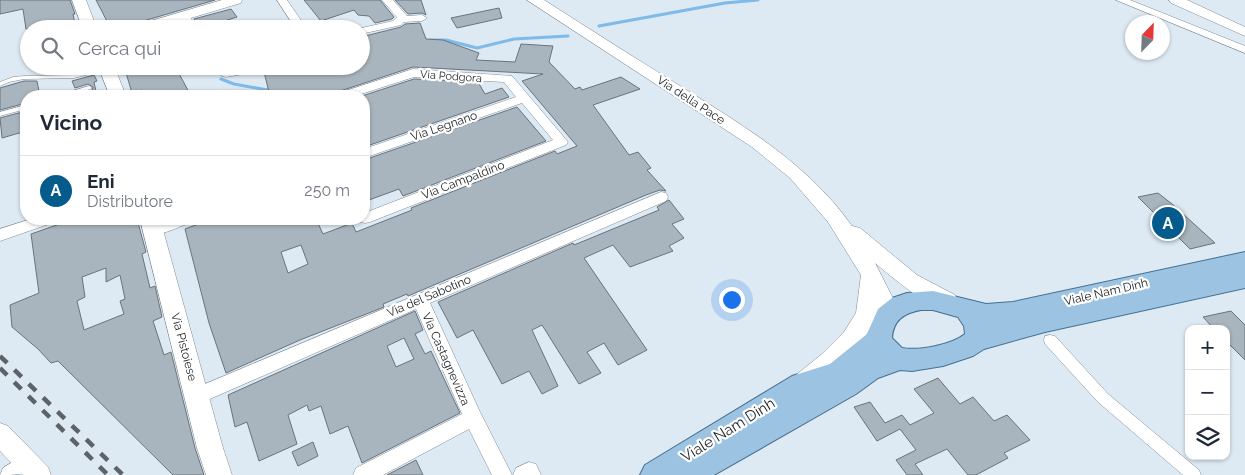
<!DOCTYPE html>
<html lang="it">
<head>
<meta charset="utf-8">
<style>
  :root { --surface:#fff; --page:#f2f2f3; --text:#1f2937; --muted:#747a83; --line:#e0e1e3; --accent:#065b8d }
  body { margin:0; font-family:Raleway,sans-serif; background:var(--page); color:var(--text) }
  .controls { position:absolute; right:15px; bottom:15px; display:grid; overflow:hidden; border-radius:10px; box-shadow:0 1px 4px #0004 }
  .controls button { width:45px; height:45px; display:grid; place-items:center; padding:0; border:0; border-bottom:1px solid var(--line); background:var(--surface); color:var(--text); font:25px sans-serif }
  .compass { position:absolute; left:1125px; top:15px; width:45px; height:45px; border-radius:50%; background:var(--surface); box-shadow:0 1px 4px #0004; rotate:23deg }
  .you { position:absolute; left:731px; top:299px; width:18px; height:18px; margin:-12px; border:4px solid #fff; border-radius:50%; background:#1a73e8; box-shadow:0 0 0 8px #1a73e833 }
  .badge { display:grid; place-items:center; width:32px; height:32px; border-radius:50%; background:var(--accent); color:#fff; font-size:16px; font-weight:700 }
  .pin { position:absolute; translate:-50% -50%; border:2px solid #fff; box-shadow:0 1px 5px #0006 }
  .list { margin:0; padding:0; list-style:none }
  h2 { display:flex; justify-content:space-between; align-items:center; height:65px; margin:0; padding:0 20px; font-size:21px }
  h2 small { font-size:16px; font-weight:400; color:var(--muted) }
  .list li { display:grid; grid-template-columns:32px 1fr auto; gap:15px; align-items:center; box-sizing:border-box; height:70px; padding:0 20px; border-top:1px solid var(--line) }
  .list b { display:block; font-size:19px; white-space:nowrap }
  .list p { margin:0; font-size:16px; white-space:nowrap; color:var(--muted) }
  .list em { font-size:16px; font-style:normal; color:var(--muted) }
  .icon { flex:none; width:28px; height:28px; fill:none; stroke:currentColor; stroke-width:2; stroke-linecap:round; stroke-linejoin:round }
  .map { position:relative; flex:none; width:1245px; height:475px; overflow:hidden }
  .search { position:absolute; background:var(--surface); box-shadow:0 1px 4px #0004; left:20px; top:20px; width:350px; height:55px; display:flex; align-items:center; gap:12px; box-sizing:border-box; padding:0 18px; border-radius:28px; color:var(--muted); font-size:19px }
  .panel { position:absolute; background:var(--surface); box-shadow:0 1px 4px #0004; left:20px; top:90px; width:350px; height:135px; border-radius:20px }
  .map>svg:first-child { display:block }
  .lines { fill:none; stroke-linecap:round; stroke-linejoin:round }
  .stream { stroke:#7ebaea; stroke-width:3 }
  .building { fill:#a9b5be; stroke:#69737c; fill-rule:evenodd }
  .service-casing { stroke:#818c95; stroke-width:1 }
  .pedestrian-casing { stroke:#818c95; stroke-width:1 }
  .minor-casing { stroke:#818c95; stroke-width:1 }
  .tertiary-casing { stroke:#818c95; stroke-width:1 }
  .secondary-casing { stroke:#818c95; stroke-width:1 }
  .primary-casing { stroke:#447092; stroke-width:2 }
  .service { fill:#fff; fill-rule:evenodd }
  .pedestrian { fill:#fff; fill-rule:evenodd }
  .minor { fill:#fff; fill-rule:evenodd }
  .tertiary { fill:#fff; fill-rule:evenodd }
  .secondary { fill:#fff; fill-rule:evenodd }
  .primary { fill:#9cc3e1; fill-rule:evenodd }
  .rail { stroke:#5c6268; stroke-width:4.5; stroke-dasharray:10 10; stroke-linecap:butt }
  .labels { text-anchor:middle; stroke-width:4.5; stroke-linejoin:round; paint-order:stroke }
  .far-street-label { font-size:11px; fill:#1c2024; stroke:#fff }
  .street-label { font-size:12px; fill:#1c2024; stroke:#fff }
  .near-street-label { font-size:15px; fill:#1c2024; stroke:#fff }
</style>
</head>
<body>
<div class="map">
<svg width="1245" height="475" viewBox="0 0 1245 475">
  <rect width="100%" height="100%" fill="#dde9f3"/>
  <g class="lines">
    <path class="stream" d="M599,26L725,3L758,0
      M430,40H446L477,48L514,39L568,36
      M221,79L234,84L273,91"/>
  </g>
  <path class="building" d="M0,0H70L75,14H73L76,29H26L23,9L0,14Z
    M96,0H215L133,24L130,29H111Z
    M304,0H380L394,17L392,19L375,23L369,16L358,15L354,10L321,21Z
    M395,0H421L426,15L422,13L408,14Z
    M499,8L502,18L457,28L451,18Z
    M231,9L237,17L209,26L206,23L198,25L194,19Z
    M420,23L426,39L443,40L479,53L476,60L515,62L521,44L553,46L549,62L575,89L580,87L582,90L621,77L640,89L593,105L629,155L638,152L651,168L647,170L666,191L660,190L646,195L408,296L407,294L383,304L384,307L300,340L226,373L209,323L185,229L212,219H316L323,234L352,223L356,232L412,210L411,208L555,151L557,154L577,146L522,81L543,74L413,67L325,96H270L264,72L273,71L280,66H361V37L401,27L405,24ZM301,245L308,264L288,273L281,252Z
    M124,66H175L191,96H144L142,90L132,93Z
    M94,75L97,81L94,82L97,96H78V95L92,91L93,87L88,84L75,88L72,81Z
    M414,79L478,82L485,94L502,88L509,97L364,147L362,96Z
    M24,81H37L40,96H26V103L0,110V88Z
    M517,107L546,141L403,196L399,189L369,200L364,190V160Z
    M26,111V131L2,138L0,118Z
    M1158,193L1172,204L1215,243L1190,249L1138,197Z
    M669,200L684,219L672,224L684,238L669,246L673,251L630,267L613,245L584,258L647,350L618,365L604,343L587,352L601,373L579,384L542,325L532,330L558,386L542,394L529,371L502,384L473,330L457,338L438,302L573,243L574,245L659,210L657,207Z
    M74,219H137L146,252L142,254L150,288L155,286L162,317L153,321L164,355L171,352L195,448L204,475H173L58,361L51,363L38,349L12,327L10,305L39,293L31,234ZM106,268V282L120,275L125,299L120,301L124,314L84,330L77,301L85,297L82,277Z
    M415,311L423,330L415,334L425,354L431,351L460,413L362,463L348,426L330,434L321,406L309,411L307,405L288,415L297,444L259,461L247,422L235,427L228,395ZM404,338L414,359L396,367L387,346Z
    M1231,311L1245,325V360L1226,341V329H1214L1203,317Z
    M938,378L960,404L973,397L994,421L1007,415L1030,440L1004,453L1008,458L976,475H968L947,449L915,464L923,475H907L896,460L916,450L900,429L877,441L854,407L870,402L885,423L902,415L910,425L934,413L914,389Z
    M313,442L318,456L298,466L292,452Z
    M416,460L423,475H387Z"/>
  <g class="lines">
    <g class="service-casing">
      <path id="service" d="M107,66L110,68L109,69L74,78L24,79L9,82L0,86V82L13,77L24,76L74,75Z
        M89,86L91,87V89L67,96H58L59,95Z
        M26,105V109L0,116V112Z"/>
    </g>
    <g class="pedestrian-casing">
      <path id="pedestrian" d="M1050,335L1055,336L1108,394L1199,470L1201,475H1183L1098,402L1045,344L1044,340L1045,336Z"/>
    </g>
    <g class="minor-casing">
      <path id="minor" d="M277,0H287L307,29H296Z
        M382,0H393L407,16L422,15L427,18L422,21L404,22L401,25L361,34V29H357L393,21L397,17Z
        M1116,0H1130L1245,46V53Z
        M184,13L188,14L198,29H187L179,16Z
        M216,66H228L230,69L247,66H278L272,69L226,77L222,76Z
        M413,69L512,76L568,142L566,145L370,222L365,223L360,222L358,219H364V211L367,212L553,140L522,103L364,158V149L516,97L504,82L414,77L355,96H337L339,93Z
        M661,192L666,193L668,197L666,201L430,303L480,412L512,475H492L469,429L383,475H353L356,468L462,414L416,309L203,402L197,404L191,402L188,396L191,390Z
        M31,219H54L52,223L0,241V229Z
        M169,219H191L189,223C178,227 160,237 148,234L146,230L148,226Z
        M27,453L34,455L37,462C30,475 16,475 0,475L3,468Z
        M529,462L536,464L541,475H513L516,468Z"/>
    </g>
    <g class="tertiary-casing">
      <path id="tertiary" d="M222,0H242L241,3L154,29H132L134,26Z
        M0,423L8,426L48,467L51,475H23L0,451Z"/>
    </g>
    <g class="secondary-casing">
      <path id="secondary" d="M72,0H86L97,29H83Z
        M527,0H544C591,30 638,60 685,89C747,128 809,165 852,226L860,228L917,275L955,295L958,301L955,307C952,308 950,310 947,310C931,310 888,274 875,263L900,312L897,318L889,321L881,318L878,312C867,342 835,381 804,392L796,389L792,382L796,375L822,354L844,332L856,313L861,275L828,222L790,178L752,147Z
        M1169,0H1187L1245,27V36L1171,3Z
        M98,66H114L126,96H110Z
        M140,219H160L223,448L232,475H206L197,448Z"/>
    </g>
    <g class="primary-casing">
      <path id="primary" d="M1245,252V288L1045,332L984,349L973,356L943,366L912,371L900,370L878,378L856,394L714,475H640L645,465L792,376L830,364L867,334L878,309L892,298L907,293L933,291L986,304L1013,302ZM921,310H933L958,317L964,326L965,334C951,345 919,351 902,348L892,338C893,320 904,313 921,310Z"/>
    </g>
    <use href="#service" class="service"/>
    <use href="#pedestrian" class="pedestrian"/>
    <use href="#minor" class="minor"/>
    <use href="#tertiary" class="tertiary"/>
    <use href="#secondary" class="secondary"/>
    <use href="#primary" class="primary"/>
    <path class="rail" d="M0,356L123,475
      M0,368L108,475"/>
  </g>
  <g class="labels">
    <g class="far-street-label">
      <text transform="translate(451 76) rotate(4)" y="4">Via Podgora</text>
    </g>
    <g class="street-label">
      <text transform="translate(691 100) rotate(33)" y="4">Via della Pace</text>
      <text transform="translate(444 126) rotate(-19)" y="4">Via Legnano</text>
      <text transform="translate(463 180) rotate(-21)" y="4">Via Campaldino</text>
      <text transform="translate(1106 292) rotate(-13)" y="4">Viale Nam Dinh</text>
      <text transform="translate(429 296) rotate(-23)" y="4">Via del Sabotino</text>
      <text transform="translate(184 347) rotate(75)" y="4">Via Pistoiese</text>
      <text transform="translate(446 359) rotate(66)" y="4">Via Castagnevizza</text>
    </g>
    <g class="near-street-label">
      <text transform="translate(728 430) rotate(-32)" y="5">Viale Nam Dinh</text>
    </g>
  </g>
</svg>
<div class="controls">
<button>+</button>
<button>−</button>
<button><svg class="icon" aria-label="layers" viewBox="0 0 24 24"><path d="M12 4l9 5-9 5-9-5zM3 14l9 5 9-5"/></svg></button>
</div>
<svg class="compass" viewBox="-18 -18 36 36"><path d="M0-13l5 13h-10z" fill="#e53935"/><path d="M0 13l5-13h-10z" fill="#747a83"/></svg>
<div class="you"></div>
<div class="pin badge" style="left:1168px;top:223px">A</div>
<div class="search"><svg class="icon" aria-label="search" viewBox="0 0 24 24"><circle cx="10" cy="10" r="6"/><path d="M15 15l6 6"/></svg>Cerca qui</div>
<section class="panel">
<h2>Vicino<small></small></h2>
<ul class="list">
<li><span class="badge">A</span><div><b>Eni</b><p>Distributore</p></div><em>250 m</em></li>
</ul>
</section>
</div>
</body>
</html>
